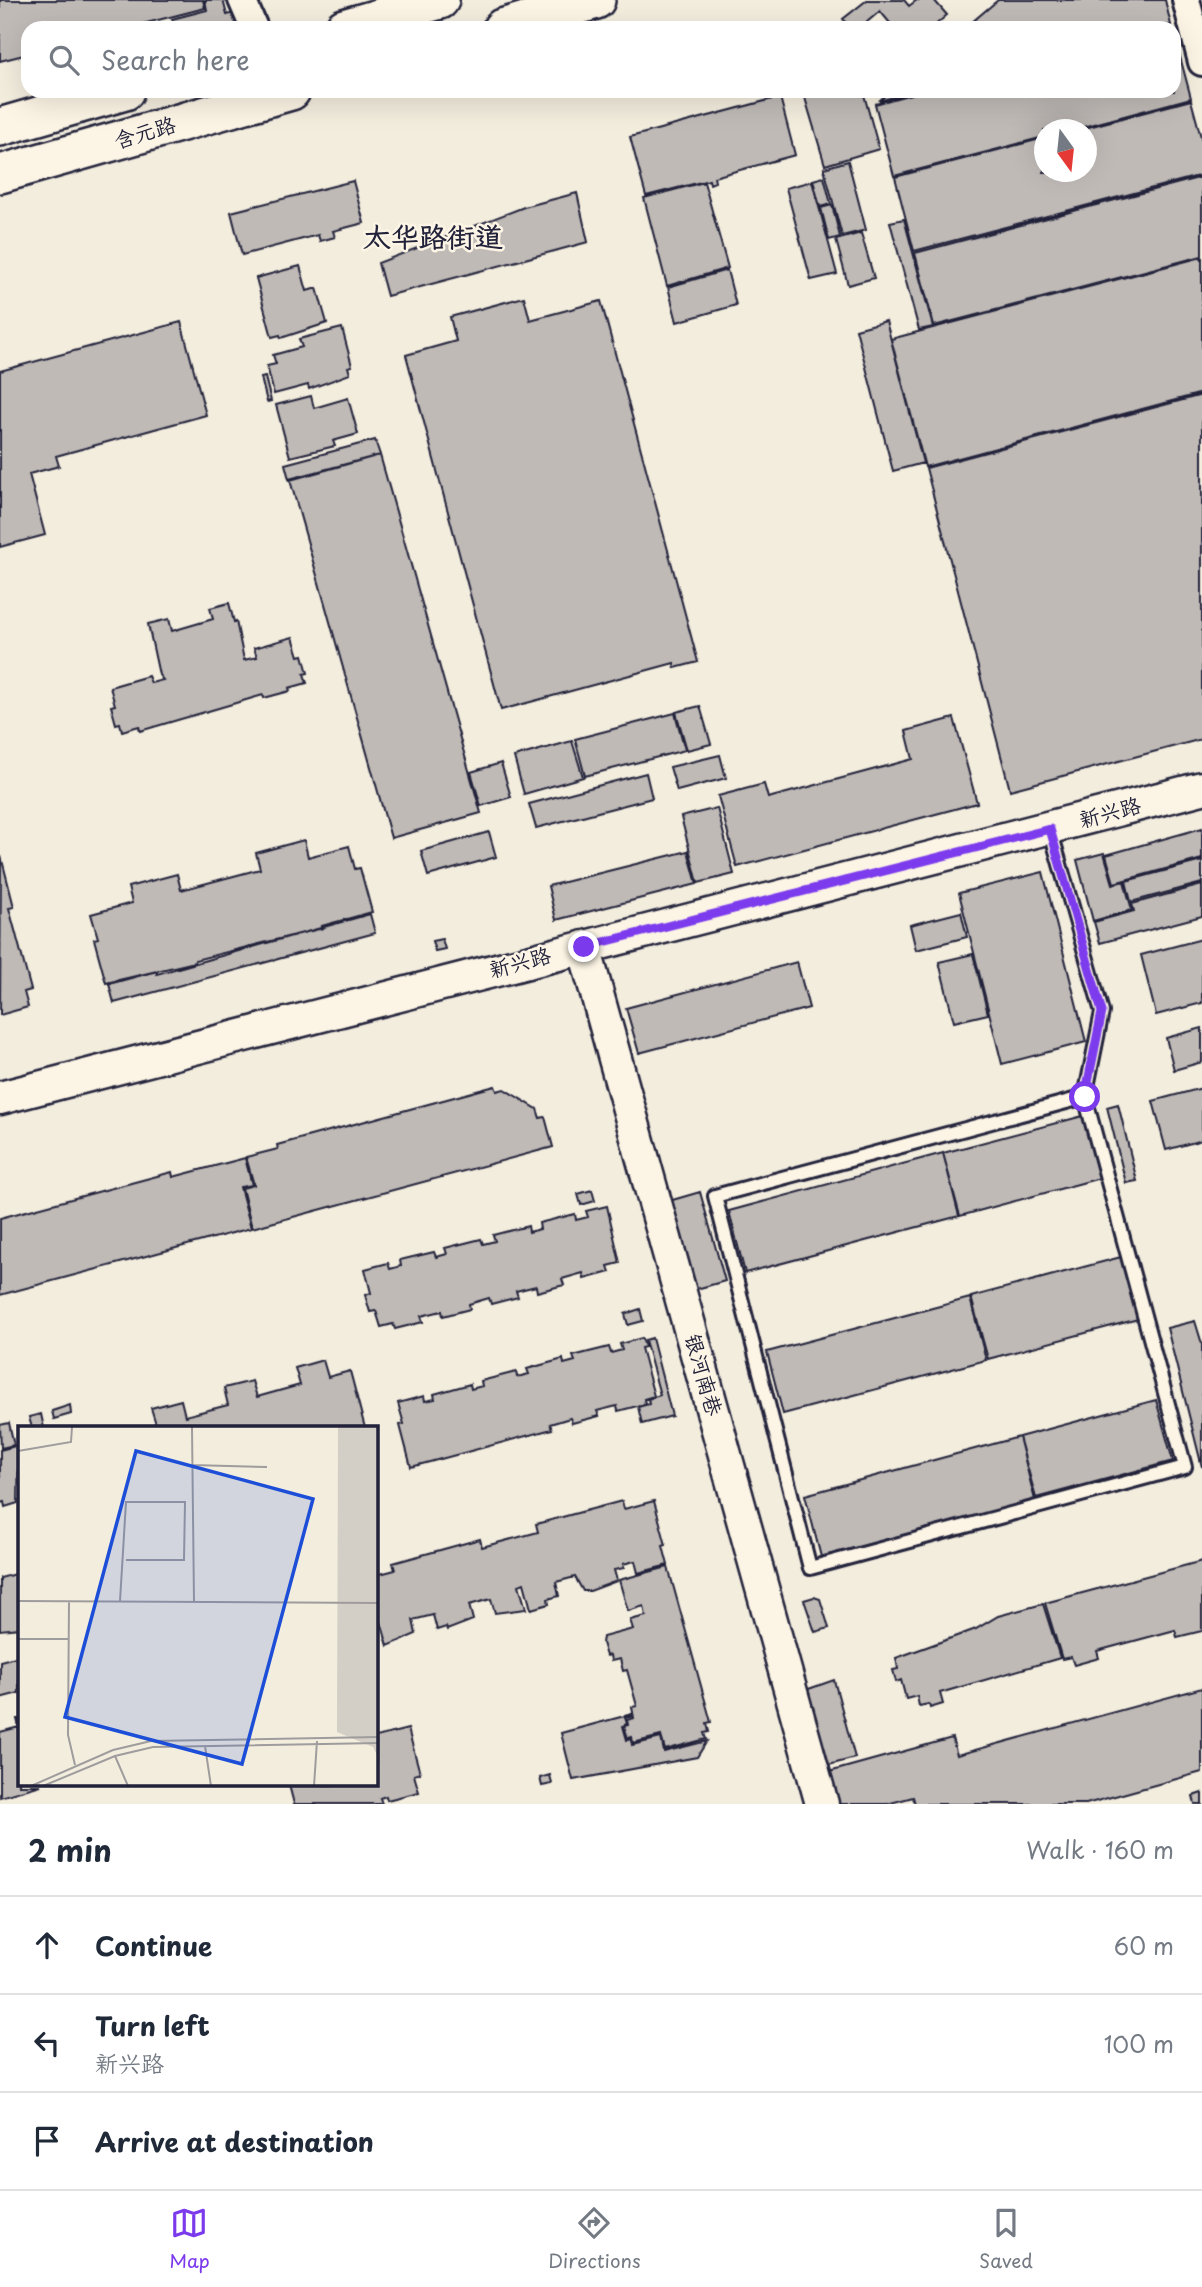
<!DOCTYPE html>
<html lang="en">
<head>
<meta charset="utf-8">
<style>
  :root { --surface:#fff; --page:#f6f6f7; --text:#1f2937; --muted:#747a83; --line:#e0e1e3; --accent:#7c3aed }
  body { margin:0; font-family:"Playpen Sans","LXGW WenKai TC",sans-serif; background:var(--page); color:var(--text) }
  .compass { position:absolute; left:1034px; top:119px; width:63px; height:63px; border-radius:50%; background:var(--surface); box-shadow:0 7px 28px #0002; rotate:165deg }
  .stop { position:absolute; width:21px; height:21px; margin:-16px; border:5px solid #7c3aed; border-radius:50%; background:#fff }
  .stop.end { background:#7c3aed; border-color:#fff; box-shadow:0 2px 7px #0008 }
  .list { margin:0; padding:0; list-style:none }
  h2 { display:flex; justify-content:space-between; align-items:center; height:91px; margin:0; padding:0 28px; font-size:30px }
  h2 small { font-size:23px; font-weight:400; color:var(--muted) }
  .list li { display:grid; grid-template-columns:46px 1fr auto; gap:21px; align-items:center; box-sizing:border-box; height:98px; padding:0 28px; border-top:2px solid var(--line) }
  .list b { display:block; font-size:26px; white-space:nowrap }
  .list p { margin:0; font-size:23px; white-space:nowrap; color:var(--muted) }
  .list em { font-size:23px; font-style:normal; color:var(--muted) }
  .icon { flex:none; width:38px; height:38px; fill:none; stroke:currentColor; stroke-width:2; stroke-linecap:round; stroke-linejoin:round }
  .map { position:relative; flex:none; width:1202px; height:1804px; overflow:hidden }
  .search { position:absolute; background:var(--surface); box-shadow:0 7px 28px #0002; left:21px; right:21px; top:21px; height:77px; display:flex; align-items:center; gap:18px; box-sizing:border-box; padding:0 24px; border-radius:21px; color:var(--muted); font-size:26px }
  .sheet { height:385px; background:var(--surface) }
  nav { display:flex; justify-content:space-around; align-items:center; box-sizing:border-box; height:98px; border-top:2px solid var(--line); background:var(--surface); font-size:19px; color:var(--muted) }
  nav a { display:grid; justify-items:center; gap:4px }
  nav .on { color:var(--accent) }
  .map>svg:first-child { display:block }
  .building { fill:#bfbab6; stroke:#22223b; stroke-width:2 }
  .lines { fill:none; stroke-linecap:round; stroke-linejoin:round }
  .service-casing { stroke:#22223b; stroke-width:18 }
  .minor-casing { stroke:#22223b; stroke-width:32 }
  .tertiary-casing { stroke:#22223b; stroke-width:37 }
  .secondary-casing { stroke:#22223b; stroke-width:42 }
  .service { stroke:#fcf5e5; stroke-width:12 }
  .minor { stroke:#fcf5e5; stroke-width:26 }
  .tertiary { stroke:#fcf5e5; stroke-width:32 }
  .secondary { stroke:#fcf5e5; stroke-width:37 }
  .route { stroke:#7c3aed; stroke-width:9 }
  .labels { text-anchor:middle; stroke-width:5; stroke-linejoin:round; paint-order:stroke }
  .street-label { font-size:21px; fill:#22223b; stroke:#fcf5e5 }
  .district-label { font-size:28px; font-weight:bold; fill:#22223b; stroke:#fcf5e5 }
  .inset-road { fill:none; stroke:#9f9c9d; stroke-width:2 }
  .view { fill:#1d4ed8; fill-opacity:0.15; stroke:#1d4ed8; stroke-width:3.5 }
  .inset-edge { fill:none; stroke:#22223b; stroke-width:3.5 }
</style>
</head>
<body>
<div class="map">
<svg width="1202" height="1804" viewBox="0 0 1202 1804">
  <rect width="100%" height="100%" fill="#f3edde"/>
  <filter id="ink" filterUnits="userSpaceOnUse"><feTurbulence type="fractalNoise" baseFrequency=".0143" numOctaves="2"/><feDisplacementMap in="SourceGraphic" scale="14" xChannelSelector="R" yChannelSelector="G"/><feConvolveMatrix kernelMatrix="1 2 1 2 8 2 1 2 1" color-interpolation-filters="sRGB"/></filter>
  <g filter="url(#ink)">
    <path class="building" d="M0,0H203L205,8L127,28H28V54L0,61Z
      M205,0H223L227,15L235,13L239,28H175L172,19L207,10Z
      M867,0H904L909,6L917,0H934L947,15L932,28H894L880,11L860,28H850L843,19Z
      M998,0H1165L1171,25L1154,28H965Z
      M1174,34L1191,98L1072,130H1044V137L894,176L875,104L922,91H1174Z
      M803,91H863L879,149L825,165Z
      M890,91H916L879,101Z
      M780,97L795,155L714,177L715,182L710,184L709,180L646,196L630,137Z
      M1191,100L1202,141V175L914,251L895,177L1044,138V172H1086V130H1077Z
      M848,161L866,230L842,236L824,168Z
      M824,177L831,204L820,207L813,180Z
      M1202,177V256L934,326L915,253Z
      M353,181L364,223L333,231L335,237L320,241L318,235L242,255L231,212Z
      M812,181L837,274L811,280L786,188Z
      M704,182L728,268L667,286L644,198Z
      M577,193L588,242L387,296L378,263L524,207Z
      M832,205L840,237L829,240L821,208Z
      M904,219L933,327L919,330L890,222Z
      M861,233L874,278L848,285L836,240Z
      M1202,257V393L925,467L891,339Z
      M300,266L307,291L317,288L327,323L281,338L280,335L272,337L256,278Z
      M727,270L736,305L677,322L668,287Z
      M524,297L530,320L601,301L698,662L675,668L674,663L501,710L406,355L456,341L450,317Z
      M886,321L923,463L893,471L856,329Z
      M181,322L206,415L56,456L59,466L29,474L45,535L0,547V371Z
      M342,328L352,366L348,367L350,374L309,389L308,385L274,394L267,366L276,364L273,355L302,347L299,339Z
      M265,377L271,401L267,402L261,378Z
      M1202,395V739L1010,790L926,468Z
      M311,396L314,408L348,398L358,434L333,441L335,446L290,457L276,405Z
      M375,440L380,455L289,479L285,464Z
      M380,455L481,813L391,838L290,480Z
      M229,603L234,622L236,621L244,660L257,657L254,648L293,637L299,656L303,655L308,673L304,674L307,683L289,688L290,691L264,698L263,695L140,731L139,726L122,731L120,723L116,724L111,706L115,705L110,687L148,676L151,683L163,680L159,675L148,624L169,619L172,631L213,619L210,608Z
      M700,706L711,744L687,750L676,712Z
      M675,713L685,750L585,776L575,739Z
      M954,718L977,803L737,867L718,796L764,784L768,798L913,759L906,731Z
      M572,741L583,777L524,794L514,757Z
      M720,755L726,778L677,791L670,767Z
      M501,763L511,797L481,806L471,772Z
      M646,773L652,798L536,828L529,804Z
      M717,808L734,874L698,883L681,817Z
      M1202,828V859L1114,883L1106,855Z
      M489,832L496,857L428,876L421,851Z
      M304,840L308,857L349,846L355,869L360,868L372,912L322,926L323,928L195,960V962L106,983L94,939L98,938L91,914L132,903L128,887L177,874L181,890L260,869L256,853Z
      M688,851L697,884L556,920L548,886Z
      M1104,853L1113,884L1124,881L1132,910L1093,921L1077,860Z
      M1,856L14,907L9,908L31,990L24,992L28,1007L0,1015Z
      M1202,861V883L1131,902L1126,881Z
      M1043,872L1086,1042L1002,1064L959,893Z
      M1202,885V916L1100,943L1094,922L1134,911L1132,904Z
      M961,912L967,937L916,950L910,925Z
      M370,914L375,933L114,1003L109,984L157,971V974Z
      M442,939L445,949L435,951L432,941Z
      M1202,939V1003L1156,1015L1141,955Z
      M973,954L988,1014L954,1022L939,962Z
      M797,962L809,1008L639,1053L626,1008Z
      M1202,1028V1062L1174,1070L1166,1038Z
      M495,1086L497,1091L504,1089L537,1109L540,1118L545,1117L553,1147L252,1228L242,1188L254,1185L246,1157L278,1149L277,1145Z
      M1202,1088V1140L1166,1150L1153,1101Z
      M1118,1104L1137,1181L1126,1183L1107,1107Z
      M1083,1116L1100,1178L960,1216L943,1153Z
      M943,1153L959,1216L745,1273L729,1211Z
      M245,1158L252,1185L240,1187L251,1228L0,1295V1218L172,1172L173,1177Z
      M592,1190L595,1201L581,1205L578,1194Z
      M700,1192L725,1281L693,1290L669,1201Z
      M607,1206L620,1263L608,1266L610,1272L584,1279L583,1273L562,1279L564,1285L537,1292L536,1286L516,1291L518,1297L491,1304L489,1298L469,1304L470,1309L443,1316L442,1311L421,1316L423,1322L395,1329L393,1324L381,1327L376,1311L370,1312L365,1295L371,1293L365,1269L388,1263L390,1269L401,1266L400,1260L434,1252L436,1257L447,1254L445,1248L481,1239L483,1244L495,1241L493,1235L528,1226L529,1232L540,1229L539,1223L575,1214L576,1220L588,1217L586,1211Z
      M1121,1257L1138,1319L988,1359L971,1297Z
      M970,1298L986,1360L783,1414L767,1352Z
      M640,1309L643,1321L628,1325L625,1314Z
      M1195,1321L1202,1344V1467L1167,1328Z
      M642,1338L645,1347L641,1348L654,1396L644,1399L645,1404L618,1411L617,1406L597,1411L599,1416L572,1423L570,1418L550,1424L552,1429L411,1467L400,1425L404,1424L398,1403L424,1396L425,1401L435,1399L434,1394L470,1384L471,1389L482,1386L481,1381L516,1372L517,1377L529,1374L527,1369L563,1359L564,1364L575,1361L573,1356L609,1347L611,1353L622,1350L620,1344Z
      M652,1338L672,1416L642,1424L638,1407L649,1404L648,1399L660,1395L645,1340Z
      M323,1360L328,1377L350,1371L365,1428H142L156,1424L151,1408L181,1400L185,1416L228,1405L224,1388L252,1381L257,1397L300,1385L295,1368Z
      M1156,1400L1173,1461L1036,1498L1019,1437Z
      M70,1405L71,1414L54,1419L52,1411Z
      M41,1414L44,1428H32L29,1417Z
      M9,1423L14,1445L1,1448L0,1425Z
      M1019,1437L1035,1500L821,1557L805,1495Z
      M19,1445L18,1503L5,1507L4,1502L0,1503V1450Z
      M622,1501L624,1509L654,1501L666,1545L663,1546L668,1565L638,1573L635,1561L623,1564L624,1568L614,1570L617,1581L590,1591H583L575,1577L556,1582L559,1596L548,1599L549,1604L531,1609L524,1583L519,1585L526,1609L495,1613L491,1599L469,1605L473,1620L447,1630L446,1627L437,1630L433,1615L413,1620L416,1634L388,1646L381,1622L378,1623L376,1618V1575L395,1570L393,1563L480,1539L482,1547L538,1532L536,1524Z
      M1202,1561V1631L1177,1637L1175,1630L1097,1651L1099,1658L1074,1665L1071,1657L1062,1659L1045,1603Z
      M668,1567L711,1722L707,1723L709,1732L704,1733L706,1739L665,1750L661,1736L633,1743L632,1737L628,1738L624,1726L628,1725L627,1720L634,1718L632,1707L637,1706L627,1670L623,1671L620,1659L611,1661L610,1655L606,1656L602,1643L603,1637L633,1629L630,1620L646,1616L644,1606L628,1611L619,1580Z
      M19,1573V1628L0,1630V1578Z
      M814,1597L820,1599L829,1628L815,1632L804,1600Z
      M1043,1604L1060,1658L940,1693L943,1704L930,1708L929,1704L919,1706L917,1696L906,1699L901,1680L896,1682L893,1670L898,1669L896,1658L976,1629L998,1616Z
      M19,1656V1693L0,1698V1661Z
      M834,1680L855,1758L825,1766L803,1691Z
      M1202,1688V1772L1086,1804H915L913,1797L887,1804H838L829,1772L952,1738L957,1755Z
      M632,1714L633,1716L625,1718L627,1723L623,1726L627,1740L631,1739L632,1745L661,1738L664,1752L707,1741L697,1757L573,1780L561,1733Z
      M17,1719H19V1785H41L0,1797V1732L19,1727Z
      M408,1729L420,1773L414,1775L419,1792L387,1800L386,1796L380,1798L382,1804H294L289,1785H376V1737Z
      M550,1775L552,1784L542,1786L540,1778Z
      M1202,1793V1804H1195L1193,1796Z"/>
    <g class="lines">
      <g class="service-casing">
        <path id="service" d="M1050,829L1102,1012L1085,1097L1185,1467L810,1568L715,1196L1085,1097"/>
      </g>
      <g class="minor-casing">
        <path id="minor" d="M242,0L254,28
          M1186,0L1202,62"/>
      </g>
      <g class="tertiary-casing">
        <path id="tertiary" d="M584,947L822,1804
          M0,1098L1202,788"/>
      </g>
      <g class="secondary-casing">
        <path id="secondary" d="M344,28L440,0
          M502,28L596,0
          M0,127L125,91
          M0,174L291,91"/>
      </g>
      <use href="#service" class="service"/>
      <use href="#minor" class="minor"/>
      <use href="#tertiary" class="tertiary"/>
      <use href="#secondary" class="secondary"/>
    </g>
  </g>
  <g class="lines" filter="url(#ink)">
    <path class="route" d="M584,947L1050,829L1102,1012L1085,1097"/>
  </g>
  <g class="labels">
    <g class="street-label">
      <text transform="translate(145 133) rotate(-16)" y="7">含元路</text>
      <text transform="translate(1110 813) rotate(-15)" y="7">新兴路</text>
      <text transform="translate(520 963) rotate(-15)" y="7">新兴路</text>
      <text transform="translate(703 1375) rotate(74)" y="7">银河南巷</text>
    </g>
    <g class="district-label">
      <text x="433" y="247">太华路街道</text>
    </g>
  </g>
  <g transform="translate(18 1426)">
    <rect width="360" height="360" fill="#f3edde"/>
    <path d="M320,1H360V331L355,321L319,306Z" fill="#d4cfc6"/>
    <path class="inset-road" d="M174,1L176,176M0,25L53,16L54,1M174,39L249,41M0,175L361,177M51,175L50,309L57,339M102,175L108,76H167L166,134H108M0,213H50M187,320L193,360M97,330L110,360M13,360L95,324L133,315L361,311M25,360L97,330L135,321L361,317M296,360L299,315"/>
    <path class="view" d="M118,25L295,73L224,338L47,291Z"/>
    <rect width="360" height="360" class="inset-edge"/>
  </g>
</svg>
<svg class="compass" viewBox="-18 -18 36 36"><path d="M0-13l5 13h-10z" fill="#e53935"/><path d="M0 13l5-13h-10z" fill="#747a83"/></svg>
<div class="stop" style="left:1085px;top:1097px"></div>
<div class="stop end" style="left:584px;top:947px"></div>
<div class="search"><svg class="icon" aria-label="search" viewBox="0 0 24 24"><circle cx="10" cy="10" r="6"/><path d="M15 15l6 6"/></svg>Search here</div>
</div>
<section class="sheet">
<h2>2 min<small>Walk · 160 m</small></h2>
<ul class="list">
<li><svg class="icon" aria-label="ahead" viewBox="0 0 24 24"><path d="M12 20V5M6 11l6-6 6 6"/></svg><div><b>Continue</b></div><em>60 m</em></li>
<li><svg class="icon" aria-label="left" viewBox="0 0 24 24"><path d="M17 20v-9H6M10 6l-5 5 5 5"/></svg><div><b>Turn left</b><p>新兴路</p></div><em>100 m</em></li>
<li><svg class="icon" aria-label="arrive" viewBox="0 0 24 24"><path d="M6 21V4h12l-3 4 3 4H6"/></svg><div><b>Arrive at destination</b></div></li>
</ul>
</section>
<nav>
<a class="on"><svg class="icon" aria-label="map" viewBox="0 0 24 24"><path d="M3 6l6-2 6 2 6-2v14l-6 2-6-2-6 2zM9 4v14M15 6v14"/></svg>Map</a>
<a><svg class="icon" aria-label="directions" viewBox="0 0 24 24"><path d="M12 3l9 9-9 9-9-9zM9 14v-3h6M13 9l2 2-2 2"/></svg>Directions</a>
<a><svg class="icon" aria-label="saved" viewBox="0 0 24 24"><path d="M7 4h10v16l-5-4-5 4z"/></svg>Saved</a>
</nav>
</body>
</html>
